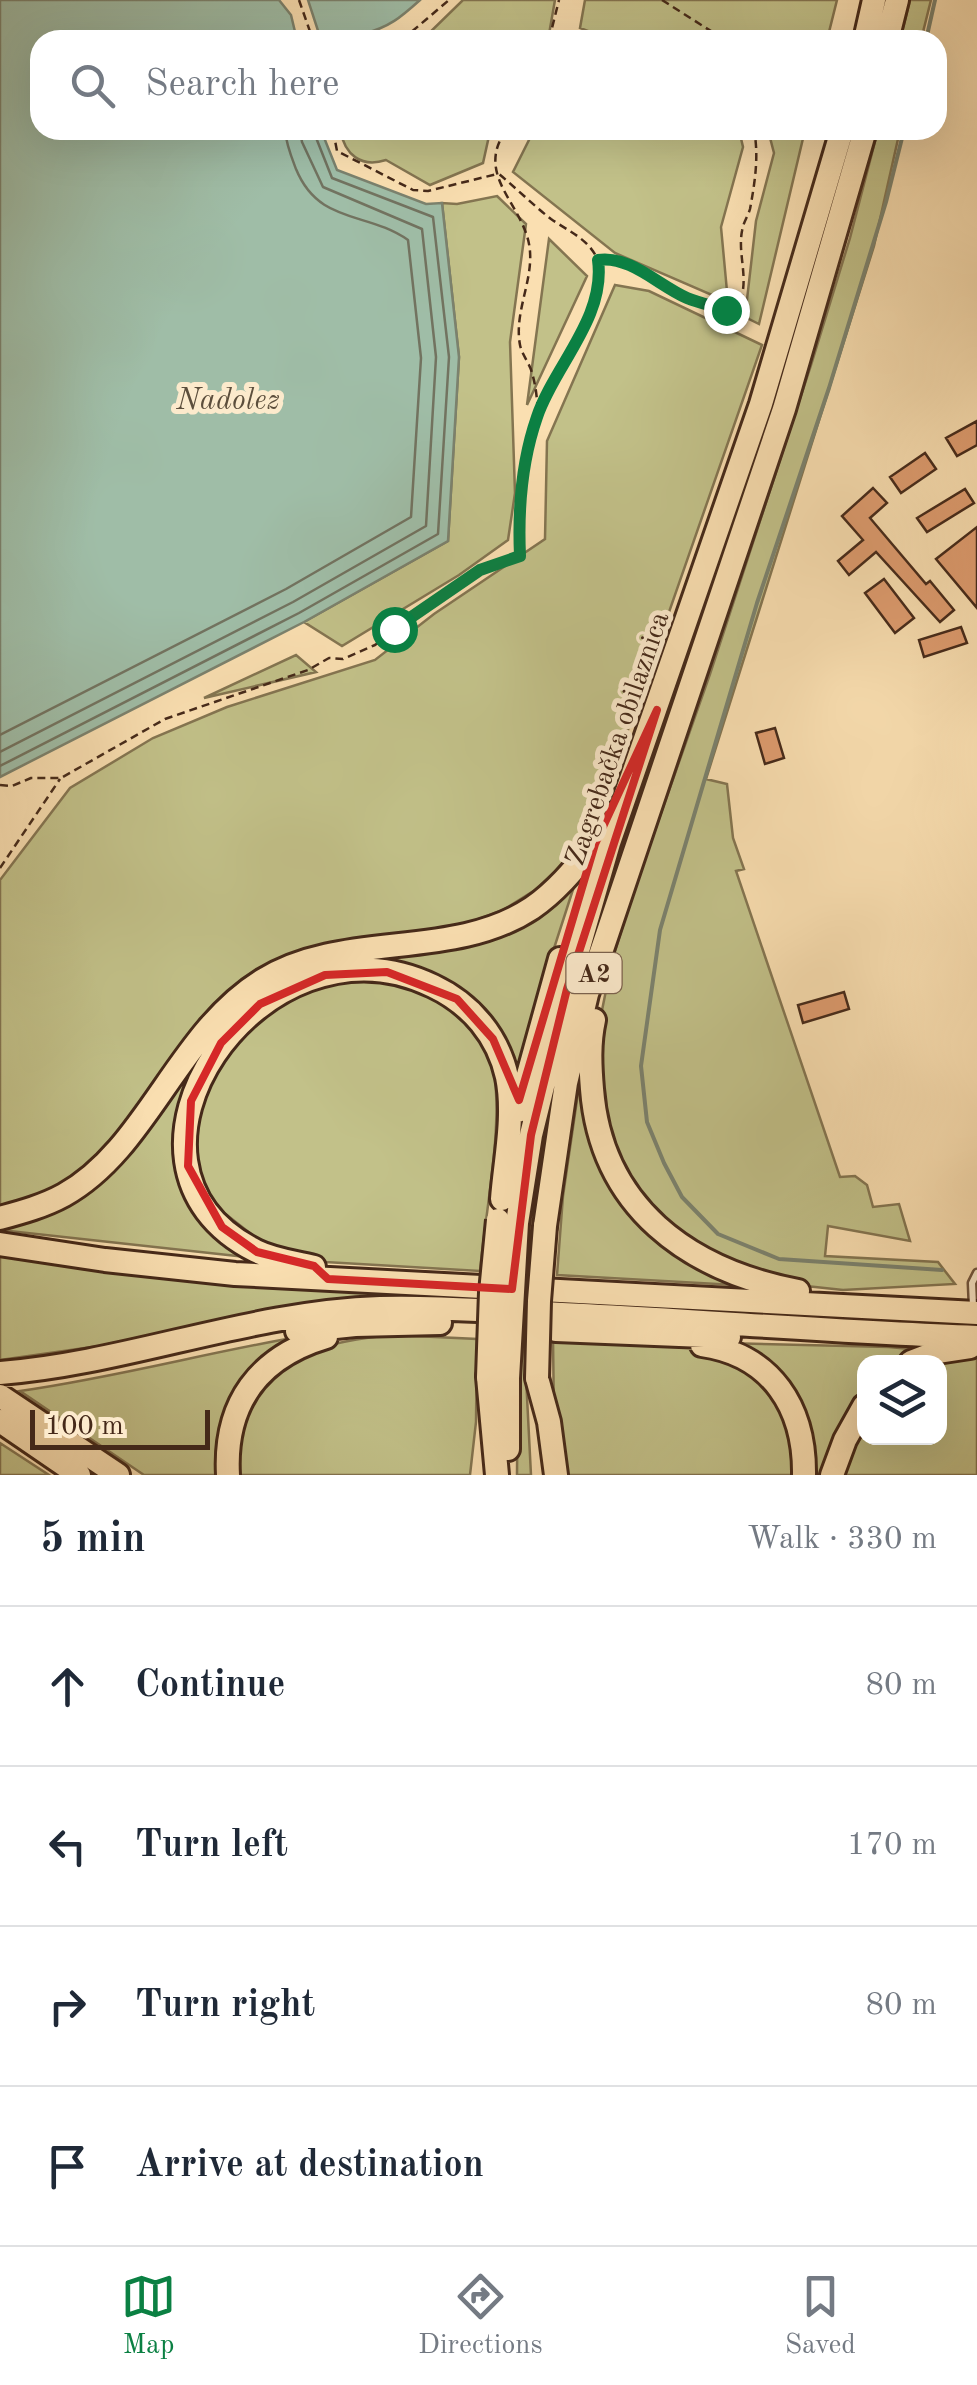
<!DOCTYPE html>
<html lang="en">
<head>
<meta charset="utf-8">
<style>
  :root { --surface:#fff; --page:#f2f2f3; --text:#1f2937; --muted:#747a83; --line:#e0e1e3; --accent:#0b8043 }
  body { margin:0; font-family:"Old Standard TT",serif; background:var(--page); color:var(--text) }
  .controls { position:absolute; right:30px; bottom:30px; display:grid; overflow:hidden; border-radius:20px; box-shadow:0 10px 40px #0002 }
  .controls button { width:90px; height:90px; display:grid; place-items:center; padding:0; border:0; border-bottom:2px solid var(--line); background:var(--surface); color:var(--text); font:50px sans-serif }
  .scale { position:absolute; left:30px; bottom:25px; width:180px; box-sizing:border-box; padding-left:10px; border:5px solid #452919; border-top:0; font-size:28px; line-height:35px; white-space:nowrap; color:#452919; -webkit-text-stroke:8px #fceacc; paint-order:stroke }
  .stop { position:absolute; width:30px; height:30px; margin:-22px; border:8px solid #0b8043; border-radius:50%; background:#fff }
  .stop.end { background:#0b8043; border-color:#fff; box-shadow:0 2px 10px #0008 }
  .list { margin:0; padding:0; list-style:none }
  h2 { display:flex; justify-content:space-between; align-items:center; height:130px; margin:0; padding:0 40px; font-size:42px }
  h2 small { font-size:32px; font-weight:400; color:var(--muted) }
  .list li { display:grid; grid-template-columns:65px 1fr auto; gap:30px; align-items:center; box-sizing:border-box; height:160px; padding:0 40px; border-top:2px solid var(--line) }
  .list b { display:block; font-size:38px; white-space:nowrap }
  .list em { font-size:32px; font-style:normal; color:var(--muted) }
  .icon { flex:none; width:55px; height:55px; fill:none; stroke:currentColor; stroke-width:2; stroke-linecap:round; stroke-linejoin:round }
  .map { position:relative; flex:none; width:977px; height:1475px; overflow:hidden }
  .search { position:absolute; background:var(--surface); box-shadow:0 10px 40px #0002; left:30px; right:30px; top:30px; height:110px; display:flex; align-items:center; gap:25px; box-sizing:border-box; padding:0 35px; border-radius:30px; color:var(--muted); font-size:38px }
  .sheet { height:770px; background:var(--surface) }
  nav { display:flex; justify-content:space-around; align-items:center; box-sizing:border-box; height:140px; border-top:2px solid var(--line); background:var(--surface); font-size:28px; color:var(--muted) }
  nav a { display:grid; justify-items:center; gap:5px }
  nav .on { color:var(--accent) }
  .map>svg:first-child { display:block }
  .green { fill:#c2c189; stroke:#847551; stroke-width:2.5 }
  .water { fill:#9fbda7; stroke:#7b826e; stroke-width:2.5 }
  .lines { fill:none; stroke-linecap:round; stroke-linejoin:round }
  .shore { stroke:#727360; stroke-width:2.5 }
  .stream { stroke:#7b826e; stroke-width:4 }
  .building { fill:#df9c6f; stroke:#452919; stroke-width:2.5 }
  .service-casing { stroke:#72563f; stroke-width:11 }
  .motorway-casing { stroke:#452919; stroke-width:28 }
  .path { stroke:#452919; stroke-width:2.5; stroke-dasharray:8 5; stroke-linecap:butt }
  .service { stroke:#fceacc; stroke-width:6 }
  .motorway { stroke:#fadfb1; stroke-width:22 }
  .motorway-bridge-casing { stroke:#452919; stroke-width:28; stroke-linecap:butt }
  .motorway-bridge { stroke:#fadfb1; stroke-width:22 }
  .route { stroke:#0b8043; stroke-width:12 }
  .marked { fill:none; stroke:#d62828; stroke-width:8; stroke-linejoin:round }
  .labels { text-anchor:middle; stroke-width:10; stroke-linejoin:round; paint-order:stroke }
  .shield { fill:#fceacc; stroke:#7c634f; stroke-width:2.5 }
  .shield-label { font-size:25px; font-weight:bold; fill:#452919 }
  .street-label { font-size:28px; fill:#452919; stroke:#fceacc }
  .water-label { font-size:30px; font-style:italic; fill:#5c4e3c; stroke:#fceacc }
</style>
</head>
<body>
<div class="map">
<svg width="977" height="1475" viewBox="0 0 977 1475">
  <rect width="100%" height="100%" fill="#fadfb1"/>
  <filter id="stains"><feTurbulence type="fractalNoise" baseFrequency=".002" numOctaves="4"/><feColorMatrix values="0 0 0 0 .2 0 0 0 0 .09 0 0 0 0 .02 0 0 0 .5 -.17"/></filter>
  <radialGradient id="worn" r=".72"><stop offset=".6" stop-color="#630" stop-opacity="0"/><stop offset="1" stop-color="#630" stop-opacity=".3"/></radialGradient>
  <path class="green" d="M463,0H555L548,40H422Z
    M585,0H837L827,40H611L580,28Z
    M910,0H931L921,40H900Z
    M340,130H495L489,136L483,163L430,185L386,160C361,168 345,155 340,130Z
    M534,130H739L743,147L721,227L728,302L615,253L513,172Z
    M768,130H805L759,324L745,317L756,221L774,153Z
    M878,130H900L874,246L706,779L727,784L733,838L744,869L736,871L840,1177L855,1176L867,1185L873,1207L899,1204L910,1241L828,1226L825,1256L938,1262L955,1284L843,1290L806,1286L714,1258L646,1207L607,1137L598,1030L612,961L634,890L710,674L811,365L850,238Z
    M497,196L526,224L510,342L515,493L508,540L459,575L342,646L304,622L448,541L459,357L442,203L457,204Z
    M549,239L587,276L527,405Z
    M615,285L649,291L762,345L614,770L582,838L561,866L535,890L503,910L463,925L306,950L90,1165L58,1189L0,1210V880L70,788L153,738L227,707L375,660L434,614L545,539L547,441Z
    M296,655L316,672L204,698Z
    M578,874L535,1007L515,1092L508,1059L406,968L334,963L455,948Z
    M375,980C395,986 422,990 440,1001C465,1017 488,1043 494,1073C503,1127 485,1215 480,1271L325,1262L291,1255L265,1245L214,1205L198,1168L193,1133L202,1095L241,1032L293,995L335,983Z
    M208,1045C190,1075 172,1112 177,1149C178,1161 185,1174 189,1186C202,1220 214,1238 246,1257L0,1230V1227L38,1218Z
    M579,1086C592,1196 638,1240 735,1285L557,1275L563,1196Z
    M0,1255L212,1282L477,1298L311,1302L99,1346L0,1360Z
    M315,1334L263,1359L219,1475H144L20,1391C120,1377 216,1350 315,1334Z
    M393,1335L477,1339L476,1422L470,1475H236L234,1467C238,1448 239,1423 247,1406C276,1350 338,1340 393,1335Z
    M518,1337L524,1338L531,1475H517Z
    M553,1339C632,1343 754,1329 789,1420C795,1436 794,1458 796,1475H560L554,1417Z
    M723,1343L889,1347L910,1349L890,1362H864V1386L842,1420L821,1475H810L806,1421Z
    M977,1358V1475H840L864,1420V1438H940V1362Z
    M0,1443L49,1475H0Z"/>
  <path class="water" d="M0,0H279L291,15L297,40H40V130H321L337,170L426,204L442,203L459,357L448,541L304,622L0,777Z
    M308,0H420C401,17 390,27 363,34L359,40H321Z"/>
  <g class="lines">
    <path class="shore" d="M0,735L286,589L411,517L421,358L408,240C367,211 319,225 296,169C291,156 286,144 285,130
      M0,752L293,602L426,526L436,357L422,229L323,187L302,142L300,130
      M0,766L299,613L438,534L449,357L433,217L332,178L313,130"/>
    <path class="stream" d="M926,40L935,0
      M904,130L886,202L829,388L757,603L660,930L641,1066L647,1122L664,1163L682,1197L718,1234L779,1259L942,1270"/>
  </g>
  <path class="building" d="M977,421V445L957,456L946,438Z
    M925,453L936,469L901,493L890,477Z
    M873,488L887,503L870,518L926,584L930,581L954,610L940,622L876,552L849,575L838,561L863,540L842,516Z
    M965,489L974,503L927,532L917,518Z
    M977,527V608L936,559Z
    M884,579L914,618L895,633L865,593Z
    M961,627L967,643L924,657L919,640Z
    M775,728L784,758L765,764L756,733Z
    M844,992L849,1009L803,1023L798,1005Z"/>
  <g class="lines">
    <g class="service-casing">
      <path id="service" d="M973,1306L972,1283L977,1273"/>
    </g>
    <g class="motorway-casing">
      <path id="motorway" d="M865,40L874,0
        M887,40L897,0
        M594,1020C589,1043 590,1065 592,1089C601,1207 688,1270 798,1291
        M518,1111L560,959
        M0,1218C22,1212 44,1206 64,1195C148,1148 177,1033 263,980C344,930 452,961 532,908C557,891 576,867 595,844
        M517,1223L531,1135L567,989L609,843L761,404L842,130
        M545,1226L566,1083L587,994L784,409L865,130
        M0,1244L105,1260L235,1274L977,1313
        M314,1267C295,1262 274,1260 256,1251C82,1164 261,902 433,986C471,1004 498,1036 507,1077C515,1116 505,1160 502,1199
        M556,1330L729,1337
        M297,1331L355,1325L440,1323
        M702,1345C772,1355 805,1408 804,1475
        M911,1362L937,1352L970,1347
        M0,1373C128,1363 250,1312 380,1308C432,1306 486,1311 539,1313C685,1319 831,1332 977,1337
        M488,1377L497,1475
        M508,1378V1449
        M537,1378L549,1422L556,1475
        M0,1396L118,1475
        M0,1421L79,1475
        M228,1475C224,1403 259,1357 326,1337
        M832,1475L845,1440L864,1406"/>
    </g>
    <path class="path" d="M299,0L313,40
      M662,0L725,40
      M402,40L449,0
      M549,40L559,0
      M333,130L337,151L413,190L428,191L497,174
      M506,130C477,172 515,198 527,236C539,273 513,308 520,345C522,355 530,364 532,373C536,386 537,399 538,412
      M600,260C638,251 690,316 736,309C752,284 737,257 742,231C743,223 748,216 750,209C755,182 759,156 754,130
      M0,785L12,786L31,778H61L165,719L308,670L329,658L343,659L375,645L480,570L521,556C518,512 523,462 536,420C548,383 614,295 597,258C587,238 568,231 551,219C533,205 516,188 499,174
      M0,868L60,779"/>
    <use href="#service" class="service"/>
    <use href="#motorway" class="motorway"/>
    <g class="motorway-bridge-casing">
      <path id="motorway-bridge" d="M488,1377L491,1292L498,1220
        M508,1378L517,1223
        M537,1378L539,1301L545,1226"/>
    </g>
    <use href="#motorway-bridge" class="motorway-bridge"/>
  </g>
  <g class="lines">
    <path class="route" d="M394,629L480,570L520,556C518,511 522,460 537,417C554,366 606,318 598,260C630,255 659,286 687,298C699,303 714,306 726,310"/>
  </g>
  <path class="marked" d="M657,710L567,989L531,1135L512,1289L328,1279L314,1266L257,1252L222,1227L188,1166L191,1101L221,1043L260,1004L325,975L387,972L457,999L493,1039L519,1100L595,844Z"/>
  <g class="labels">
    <rect class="shield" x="566.5" y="953" width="55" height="40" rx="8"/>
    <g class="shield-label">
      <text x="594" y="982">A2</text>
    </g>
    <g class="street-label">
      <text transform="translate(616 738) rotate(-71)" y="10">Zagrebačka obilaznica</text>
    </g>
    <g class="water-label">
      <text x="228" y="409">Nadolez</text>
    </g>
  </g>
  <rect width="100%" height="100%" filter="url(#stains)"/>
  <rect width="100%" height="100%" fill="url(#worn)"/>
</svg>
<div class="controls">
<button><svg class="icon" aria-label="layers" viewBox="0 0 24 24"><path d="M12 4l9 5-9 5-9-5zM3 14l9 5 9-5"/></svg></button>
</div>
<div class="scale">100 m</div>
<div class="stop" style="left:394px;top:629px"></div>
<div class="stop end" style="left:726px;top:310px"></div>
<div class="search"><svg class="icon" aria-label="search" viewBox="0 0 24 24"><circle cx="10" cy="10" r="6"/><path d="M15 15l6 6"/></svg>Search here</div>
</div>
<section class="sheet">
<h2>5 min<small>Walk · 330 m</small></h2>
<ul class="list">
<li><svg class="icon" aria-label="ahead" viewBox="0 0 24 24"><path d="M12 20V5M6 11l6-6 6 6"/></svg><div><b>Continue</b></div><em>80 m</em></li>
<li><svg class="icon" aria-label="left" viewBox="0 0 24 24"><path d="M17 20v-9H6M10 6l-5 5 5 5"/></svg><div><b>Turn left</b></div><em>170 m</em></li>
<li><svg class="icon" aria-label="right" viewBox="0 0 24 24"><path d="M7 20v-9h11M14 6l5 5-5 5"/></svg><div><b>Turn right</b></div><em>80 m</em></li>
<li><svg class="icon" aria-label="arrive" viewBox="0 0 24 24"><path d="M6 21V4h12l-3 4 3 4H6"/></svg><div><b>Arrive at destination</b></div></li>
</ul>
</section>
<nav>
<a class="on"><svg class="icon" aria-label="map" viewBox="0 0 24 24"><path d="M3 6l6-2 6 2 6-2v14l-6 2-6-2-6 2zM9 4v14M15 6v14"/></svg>Map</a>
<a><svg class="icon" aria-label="directions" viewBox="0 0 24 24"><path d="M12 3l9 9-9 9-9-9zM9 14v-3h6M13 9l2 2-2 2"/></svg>Directions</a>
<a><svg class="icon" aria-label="saved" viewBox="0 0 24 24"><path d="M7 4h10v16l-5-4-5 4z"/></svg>Saved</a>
</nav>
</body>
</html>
